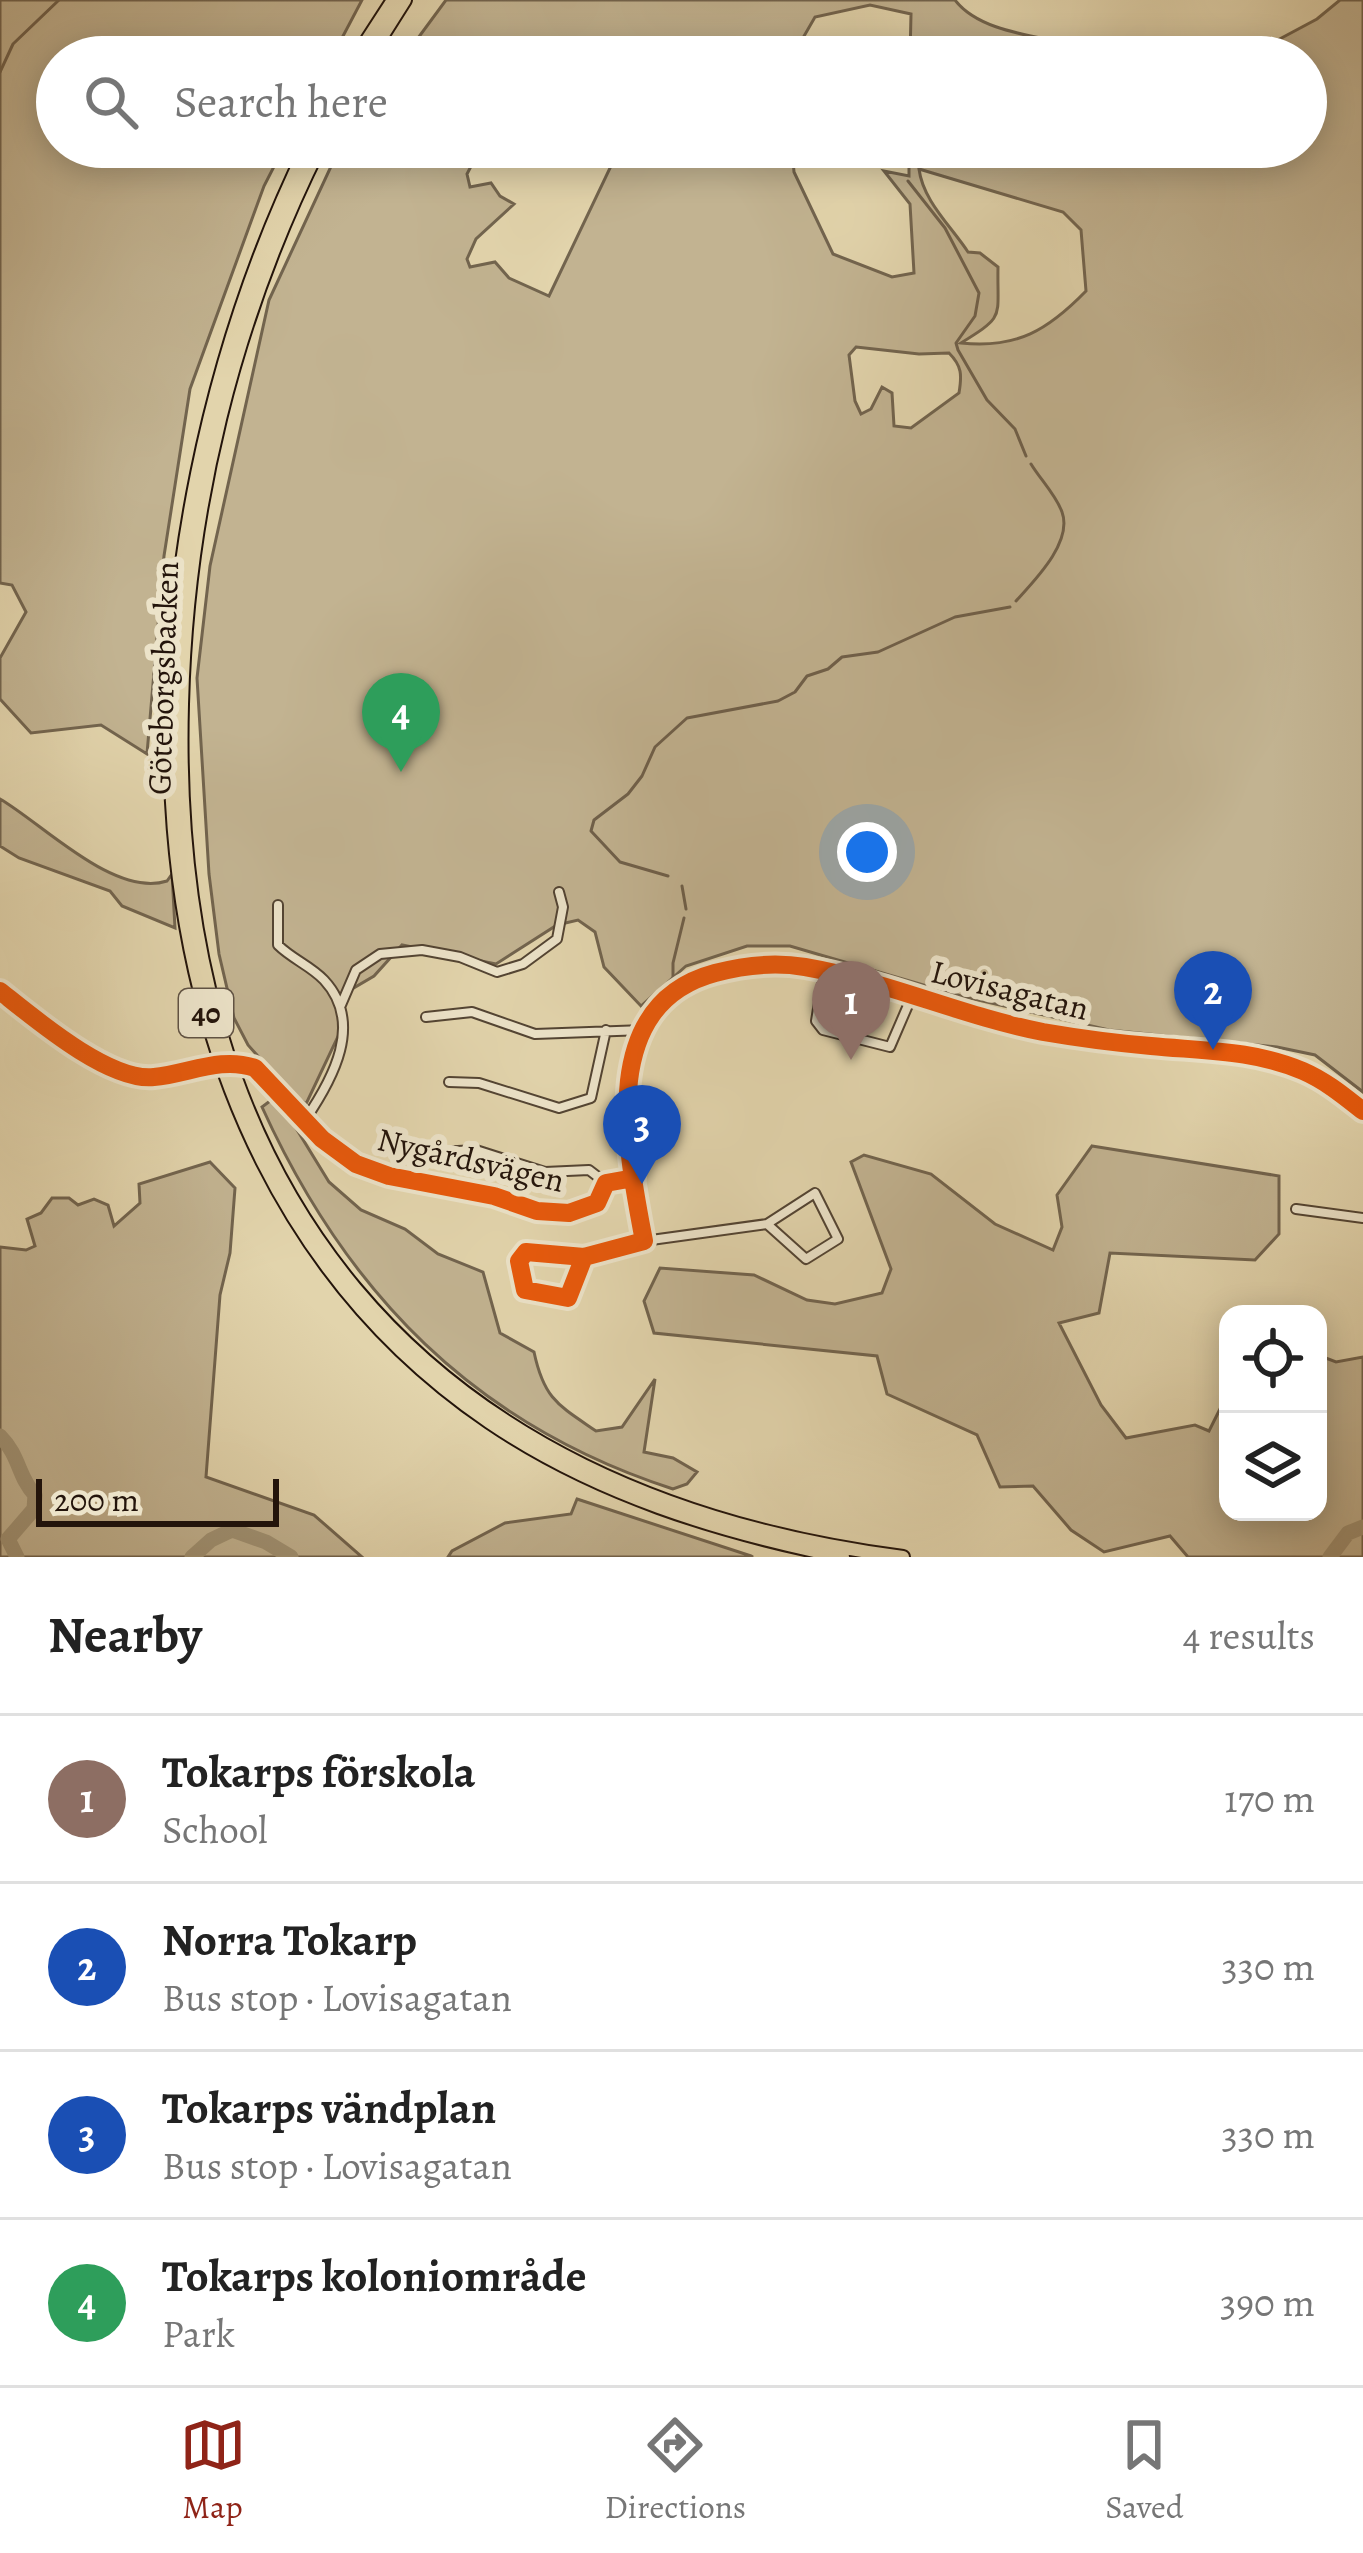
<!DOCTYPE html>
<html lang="en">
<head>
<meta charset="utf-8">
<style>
  :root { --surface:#fff; --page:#f6f6f6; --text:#222; --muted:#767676; --line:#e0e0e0; --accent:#8f2418 }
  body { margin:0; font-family:Alegreya,serif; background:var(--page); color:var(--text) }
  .controls { position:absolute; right:36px; bottom:36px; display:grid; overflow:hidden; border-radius:24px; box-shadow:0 6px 30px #0003 }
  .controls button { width:108px; height:108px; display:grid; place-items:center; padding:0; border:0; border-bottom:3px solid var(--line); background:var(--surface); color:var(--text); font:60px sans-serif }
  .scale { position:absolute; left:36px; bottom:30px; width:243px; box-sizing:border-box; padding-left:12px; border:6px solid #23140b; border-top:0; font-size:33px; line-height:42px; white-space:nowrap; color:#23140b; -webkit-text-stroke:9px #ece3c9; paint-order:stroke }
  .you { position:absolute; left:867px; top:852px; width:42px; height:42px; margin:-30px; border:9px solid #fff; border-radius:50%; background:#1a73e8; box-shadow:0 0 0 18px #1a73e833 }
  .badge { display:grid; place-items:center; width:78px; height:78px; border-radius:50%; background:var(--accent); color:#fff; font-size:39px; font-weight:700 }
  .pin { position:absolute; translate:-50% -99px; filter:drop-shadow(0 3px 6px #0008) }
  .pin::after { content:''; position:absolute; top:63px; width:42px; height:36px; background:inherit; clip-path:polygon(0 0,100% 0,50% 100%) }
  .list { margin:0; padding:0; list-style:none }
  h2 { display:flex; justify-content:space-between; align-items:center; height:156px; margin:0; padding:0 48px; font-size:51px }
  h2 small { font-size:39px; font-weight:400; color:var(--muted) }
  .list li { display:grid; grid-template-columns:78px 1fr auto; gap:36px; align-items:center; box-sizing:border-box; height:168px; padding:0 48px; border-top:3px solid var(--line) }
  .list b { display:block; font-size:45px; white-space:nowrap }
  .list p { margin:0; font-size:39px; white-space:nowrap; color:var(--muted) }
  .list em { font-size:39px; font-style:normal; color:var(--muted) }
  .icon { flex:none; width:66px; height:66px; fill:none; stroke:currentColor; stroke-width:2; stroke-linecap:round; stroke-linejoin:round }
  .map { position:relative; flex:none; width:1363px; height:1557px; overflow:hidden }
  .search { position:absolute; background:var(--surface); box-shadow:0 6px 30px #0003; left:36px; right:36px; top:36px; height:132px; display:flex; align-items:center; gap:30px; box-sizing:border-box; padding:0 42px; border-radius:66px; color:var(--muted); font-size:45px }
  .sheet { height:828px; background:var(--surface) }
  nav { display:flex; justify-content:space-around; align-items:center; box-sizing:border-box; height:168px; border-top:3px solid var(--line); background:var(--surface); font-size:33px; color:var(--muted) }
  nav a { display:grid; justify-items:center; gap:6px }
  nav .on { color:var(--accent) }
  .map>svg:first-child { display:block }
  .green { fill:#c2b391; stroke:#72644e; stroke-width:3; fill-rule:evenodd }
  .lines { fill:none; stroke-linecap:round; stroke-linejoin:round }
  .stream { stroke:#6f604b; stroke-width:3 }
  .river { stroke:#a19375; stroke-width:15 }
  .minor-casing { stroke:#534433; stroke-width:12 }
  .tertiary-casing { stroke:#534433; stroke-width:14 }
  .trunk-casing { stroke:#23140b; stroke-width:16 }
  .minor { stroke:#ece3c9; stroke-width:8 }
  .tertiary { stroke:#ece3c9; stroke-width:9 }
  .trunk { stroke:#e2d4ac; stroke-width:12 }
  .cycleway-casing { stroke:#ece3c9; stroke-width:26 }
  .cycleway { stroke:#e8590c; stroke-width:18 }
  .labels { text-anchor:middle; stroke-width:12; stroke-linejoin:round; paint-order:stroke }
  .shield { fill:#ece3c9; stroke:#5f5244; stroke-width:3 }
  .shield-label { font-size:30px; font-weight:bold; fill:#23140b }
  .street-label { font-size:33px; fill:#23140b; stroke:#ece3c9 }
</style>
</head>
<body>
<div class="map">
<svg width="1363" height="1557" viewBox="0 0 1363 1557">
  <rect width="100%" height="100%" fill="#e2d4ac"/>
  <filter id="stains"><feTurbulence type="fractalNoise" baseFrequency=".00167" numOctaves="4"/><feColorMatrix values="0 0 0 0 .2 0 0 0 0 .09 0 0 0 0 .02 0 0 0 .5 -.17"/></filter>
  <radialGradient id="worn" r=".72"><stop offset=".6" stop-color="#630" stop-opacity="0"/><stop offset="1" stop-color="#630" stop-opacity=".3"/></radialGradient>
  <path class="green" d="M0,0H362L332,57H57V147H284L264,186L190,389L164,556L147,754L101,725L31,733L0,699V658L26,612L12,585L0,583Z
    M446,0H955C981,34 1043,36 1082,47L1086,57H910L911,14L870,5L815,17L792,57H404Z
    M1340,0H1363V1092L1315,1055L1277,1047L1109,1030L961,996L790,946H747L686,966L641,1006L604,967L595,932L578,920L557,925L496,964L402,945L374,976L335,999L343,1026L306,1104L291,1093L248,1045L234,1018L219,954L209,874L197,678L210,566L269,300L340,147H481L467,174L470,187L491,183L500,196L514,204L476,239L467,259L470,267L495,262L509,278L549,296L620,147H792L794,172L833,254L892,277L914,273L910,204L884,171L909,176V147L1226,150L1230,147H1306V57H1246L1317,19ZM919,169L1063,212L1081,230L1086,291C1048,330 1017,349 961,343C1006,315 997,319 998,267L980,253L968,252C951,226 923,201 919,169ZM856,347L919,354L949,353C962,366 962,375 959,393L911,428L894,426L892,393L882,387L871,409L861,414L855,401L849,355Z
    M0,799C42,823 114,898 167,881L172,874L175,928L122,906L110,891L19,858L0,846Z
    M274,1098L283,1107L329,1182L361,1210L405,1229L438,1254L483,1272L500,1333L534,1352C544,1399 558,1405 596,1431L622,1427L655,1379L644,1452L673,1458L697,1472L687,1484L673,1489C475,1425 347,1294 262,1107Z
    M1092,1146L1279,1176V1234L1255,1260L1110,1253L1099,1313L1059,1323L1101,1405L1126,1438L1195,1425L1209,1431L1228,1393V1512H1318V1355L1336,1362L1363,1357V1557H1188L1170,1536L1104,1552L1071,1530L1033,1486L1000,1487L977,1435L887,1394L877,1356L654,1333L644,1301L660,1268L754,1275L807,1300L835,1304L882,1293L891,1269L851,1162L864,1155L931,1174L995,1224L1053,1250L1062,1227L1057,1195Z
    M210,1162L235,1188L230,1253L220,1295L206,1477L314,1515L362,1557H0V1247L26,1250L35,1246L27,1219L41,1213L52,1198H69L78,1205L94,1199L108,1205L114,1226L140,1203L139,1184Z
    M577,1499L751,1556L753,1557H448L452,1551L505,1523L571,1514Z"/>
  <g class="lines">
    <path class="stream" d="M0,72L13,44L59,0
      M908,181L945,228L979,293L975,316L956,343L958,350L987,400L1015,429L1026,456
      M1016,601C1035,580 1073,542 1062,512C1056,495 1040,479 1031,464
      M668,876L620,862L591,831L594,820L628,794L642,776L655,747L687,718L778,701L795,692L807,676L828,669L842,657L878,652L955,617L1010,607
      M682,886L686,909
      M673,980V963L684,918"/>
    <path class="river" d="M0,1436C20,1456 18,1477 35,1495L34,1509L8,1539L17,1557
      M192,1557L211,1540L232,1530L266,1542L291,1557
      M1330,1557L1348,1533L1363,1527"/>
    <g class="minor-casing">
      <path id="minor" d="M278,905V945C292,959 311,966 324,980C364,1023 333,1079 305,1120
        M824,971L816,1021L823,1030L890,1047L912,996
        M0,991C32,1016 109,1079 148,1078C170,1077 193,1069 214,1064
        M341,1005L356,970L380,954L422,950L460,957L497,972L523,964L557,939L563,907L559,892
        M426,1017L472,1012L535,1034L644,1030
        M247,1065L263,1072L322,1139L356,1164L389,1176L494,1196L537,1211L569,1213L597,1203L606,1183L634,1178L644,1241L584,1257L526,1252L519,1261L525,1290L568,1298L584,1257
        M449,1082L479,1083L559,1108L591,1098L606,1030
        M439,1152L476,1150L545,1172L589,1170L606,1183
        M1296,1209L1363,1218
        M644,1241L767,1224L815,1193L838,1239L806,1259L767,1224"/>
    </g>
    <g class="tertiary-casing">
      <path id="tertiary" d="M634,1178C620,1090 622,996 724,971C751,964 778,963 806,967C886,981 962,1016 1043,1032C1079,1038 1115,1043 1151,1046C1203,1051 1254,1050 1303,1071C1326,1081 1344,1096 1363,1111"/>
    </g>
    <g class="trunk-casing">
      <path id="trunk" d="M356,57L393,0
        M369,57L405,0
        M307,147C114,541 84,1146 489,1422C595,1494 718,1532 843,1557
        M320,147C233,321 187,510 182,704C169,1189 418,1494 903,1557"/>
    </g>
    <use href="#minor" class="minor"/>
    <use href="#tertiary" class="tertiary"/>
    <use href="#trunk" class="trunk"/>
    <g class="cycleway-casing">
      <path id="cycleway" d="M0,991C34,1018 109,1082 154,1077C188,1074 221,1056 255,1068L322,1139L356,1164L389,1176L494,1196L537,1211L569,1213L597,1203L606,1183L634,1178
        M584,1257L568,1298L525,1290L519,1261L526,1252L584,1257L644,1241C627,1151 596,1005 715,973C745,965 775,962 805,967C886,981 962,1016 1043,1032C1078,1038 1115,1043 1151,1046C1203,1051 1254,1050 1303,1071C1326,1081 1344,1096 1363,1111"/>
    </g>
    <use href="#cycleway" class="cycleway"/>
  </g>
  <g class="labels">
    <rect class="shield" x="179" y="989" width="54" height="48" rx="9"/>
    <g class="shield-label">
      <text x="206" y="1023">40</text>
    </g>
    <g class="street-label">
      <text transform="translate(162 678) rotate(-88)" y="12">Göteborgsbacken</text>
      <text transform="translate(1010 989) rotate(14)" y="12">Lovisagatan</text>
      <text transform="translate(471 1159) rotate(13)" y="12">Nygårdsvägen</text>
    </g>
  </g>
  <rect width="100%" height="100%" filter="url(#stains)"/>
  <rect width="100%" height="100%" fill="url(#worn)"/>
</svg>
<div class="controls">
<button><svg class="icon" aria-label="locate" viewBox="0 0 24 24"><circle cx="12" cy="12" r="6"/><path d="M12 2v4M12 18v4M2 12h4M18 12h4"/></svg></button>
<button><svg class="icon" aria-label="layers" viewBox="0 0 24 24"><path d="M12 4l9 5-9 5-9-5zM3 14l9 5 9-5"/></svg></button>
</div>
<div class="scale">200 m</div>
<div class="you"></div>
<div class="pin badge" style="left:851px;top:1060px;background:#8d6e63">1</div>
<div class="pin badge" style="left:1213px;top:1050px;background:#1a4fb4">2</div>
<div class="pin badge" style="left:642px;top:1184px;background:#1a4fb4">3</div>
<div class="pin badge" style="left:401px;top:772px;background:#2e9e5b">4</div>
<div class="search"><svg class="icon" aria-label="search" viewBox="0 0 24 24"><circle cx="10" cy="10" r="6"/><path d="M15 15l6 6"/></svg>Search here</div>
</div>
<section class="sheet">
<h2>Nearby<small>4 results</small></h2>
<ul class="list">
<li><span class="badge" style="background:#8d6e63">1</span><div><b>Tokarps förskola</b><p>School</p></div><em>170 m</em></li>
<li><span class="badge" style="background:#1a4fb4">2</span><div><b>Norra Tokarp</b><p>Bus stop · Lovisagatan</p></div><em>330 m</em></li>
<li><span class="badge" style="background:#1a4fb4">3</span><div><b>Tokarps vändplan</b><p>Bus stop · Lovisagatan</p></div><em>330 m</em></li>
<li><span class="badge" style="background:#2e9e5b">4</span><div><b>Tokarps koloniområde</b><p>Park</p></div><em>390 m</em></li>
</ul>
</section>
<nav>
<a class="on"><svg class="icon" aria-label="map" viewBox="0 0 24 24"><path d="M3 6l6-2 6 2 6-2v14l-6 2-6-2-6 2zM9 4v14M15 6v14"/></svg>Map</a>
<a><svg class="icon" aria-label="directions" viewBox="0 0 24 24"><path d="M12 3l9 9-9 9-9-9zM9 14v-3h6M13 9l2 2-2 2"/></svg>Directions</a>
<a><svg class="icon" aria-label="saved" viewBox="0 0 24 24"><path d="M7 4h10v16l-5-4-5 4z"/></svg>Saved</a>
</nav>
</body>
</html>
